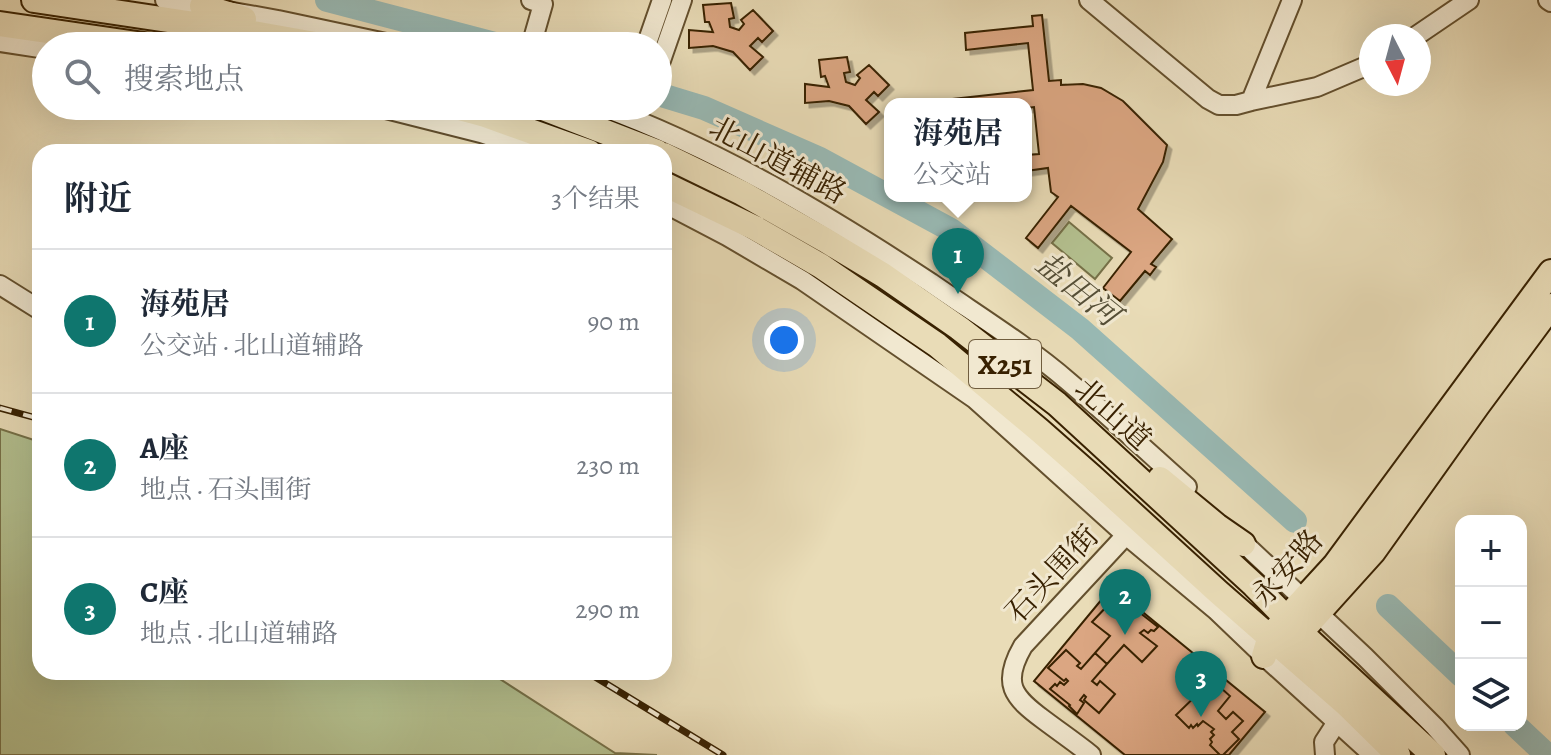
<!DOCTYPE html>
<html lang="zh">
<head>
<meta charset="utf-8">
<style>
  :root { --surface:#fff; --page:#f6f6f7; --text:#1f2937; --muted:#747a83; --line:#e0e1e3; --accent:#0f766e }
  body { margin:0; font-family:Alegreya,"Noto Serif SC",serif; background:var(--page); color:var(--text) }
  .controls { position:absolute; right:24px; bottom:24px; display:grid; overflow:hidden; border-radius:16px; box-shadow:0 8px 32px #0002 }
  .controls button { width:72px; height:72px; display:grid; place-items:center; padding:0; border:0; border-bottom:2px solid var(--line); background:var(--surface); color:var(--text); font:40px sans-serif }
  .compass { position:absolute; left:1359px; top:24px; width:72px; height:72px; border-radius:50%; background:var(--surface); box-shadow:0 8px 32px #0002; rotate:174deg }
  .you { position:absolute; left:784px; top:340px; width:28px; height:28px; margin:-20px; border:6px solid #fff; border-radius:50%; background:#1a73e8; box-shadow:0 0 0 12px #1a73e833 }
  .badge { display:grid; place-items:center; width:52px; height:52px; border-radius:50%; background:var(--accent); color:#fff; font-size:26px; font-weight:700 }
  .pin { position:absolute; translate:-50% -66px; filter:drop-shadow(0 2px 4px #0008) }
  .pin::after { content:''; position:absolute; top:42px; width:28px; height:24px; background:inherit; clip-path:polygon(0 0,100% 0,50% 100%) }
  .popup { position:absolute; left:884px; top:98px; width:148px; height:104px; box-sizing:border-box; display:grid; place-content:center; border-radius:16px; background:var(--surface); filter:drop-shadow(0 2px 6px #0005); font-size:26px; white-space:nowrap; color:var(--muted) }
  .popup b { font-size:30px; color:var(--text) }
  .popup::after { content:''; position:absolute; left:50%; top:100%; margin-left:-16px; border:16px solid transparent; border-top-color:var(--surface) }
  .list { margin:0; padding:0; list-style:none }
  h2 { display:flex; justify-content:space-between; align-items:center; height:104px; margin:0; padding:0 32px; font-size:34px }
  h2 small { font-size:26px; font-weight:400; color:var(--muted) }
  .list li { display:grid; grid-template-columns:52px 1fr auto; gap:24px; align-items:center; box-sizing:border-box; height:144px; padding:0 32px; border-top:2px solid var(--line) }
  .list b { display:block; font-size:30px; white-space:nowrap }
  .list p { margin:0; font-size:26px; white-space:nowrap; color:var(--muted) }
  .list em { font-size:26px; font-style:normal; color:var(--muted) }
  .icon { flex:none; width:44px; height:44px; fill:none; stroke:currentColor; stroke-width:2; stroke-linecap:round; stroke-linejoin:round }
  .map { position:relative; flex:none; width:1551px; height:755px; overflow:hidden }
  .search { position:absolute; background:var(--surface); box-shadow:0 8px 32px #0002; left:32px; top:32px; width:640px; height:88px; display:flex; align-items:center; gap:20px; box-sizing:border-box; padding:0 28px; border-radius:44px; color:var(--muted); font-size:30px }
  .panel { position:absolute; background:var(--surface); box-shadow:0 8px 32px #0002; left:32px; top:144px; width:640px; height:536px; border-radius:24px }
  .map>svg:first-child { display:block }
  .green { fill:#b4c190; stroke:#767148; stroke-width:2 }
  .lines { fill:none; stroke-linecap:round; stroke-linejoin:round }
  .river { stroke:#99bab5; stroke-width:24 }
  .building { fill:#dba682; stroke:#382101; stroke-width:2; filter:url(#shadow) }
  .minor-casing { stroke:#64502e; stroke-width:22 }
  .major-casing { stroke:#382101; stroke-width:28 }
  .minor { stroke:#f1e8d0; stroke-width:18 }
  .major { stroke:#e9dcb7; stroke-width:24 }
  .rail-casing { stroke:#382101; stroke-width:7 }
  .rail { stroke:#f1e8d0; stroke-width:4; stroke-dasharray:12; stroke-linecap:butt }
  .labels { text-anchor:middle; stroke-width:6; stroke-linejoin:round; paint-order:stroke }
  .shield { fill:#f1e8d0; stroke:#705d3f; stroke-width:2 }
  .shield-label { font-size:28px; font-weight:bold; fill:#382101 }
  .street-label { font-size:30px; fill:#382101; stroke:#f1e8d0 }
  .water-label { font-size:32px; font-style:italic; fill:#554f37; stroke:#f1e8d0 }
</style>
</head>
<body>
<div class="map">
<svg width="1551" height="755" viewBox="0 0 1551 755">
  <defs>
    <filter id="shadow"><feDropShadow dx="4.5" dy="4.5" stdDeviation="0" flood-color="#0004"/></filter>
  </defs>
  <rect width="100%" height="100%" fill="#e9dcb7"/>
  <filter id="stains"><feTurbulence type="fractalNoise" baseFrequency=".0025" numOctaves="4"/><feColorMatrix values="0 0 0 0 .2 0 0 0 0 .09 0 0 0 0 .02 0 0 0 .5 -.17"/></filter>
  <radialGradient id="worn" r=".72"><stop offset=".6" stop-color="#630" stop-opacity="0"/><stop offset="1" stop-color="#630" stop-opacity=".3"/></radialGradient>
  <path class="green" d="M1069,222L1112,258L1095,279L1052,243Z
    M0,429L40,442V672H489L615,753L657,755H0Z"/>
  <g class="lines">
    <path class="river" d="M327,0L503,46
      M658,94L704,108L820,159L951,230L1080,329L1295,521
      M1388,606L1461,675
      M1515,725L1547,755"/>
  </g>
  <path class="building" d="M731,3L734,18L729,19L730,27L739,30L744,24L741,20L753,10L773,31L762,42L758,38L750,46L763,57L750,70L733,52L713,46L689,48V30L713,32L709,22H705L703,5Z
    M1042,15L1049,81L1061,80V85L1083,84L1101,88L1123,101L1167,145L1163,162L1138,209L1172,239L1151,264L1156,267L1150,275L1145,271L1120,301L1103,288L1131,252L1071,206L1038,248L1026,238L1058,197L1051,192L1048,168L1026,171V155L1039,154L1034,107L1026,108V104H944V100L1033,90L1028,43L966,50L965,33L1033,26L1032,16Z
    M847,57L850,72L844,73L846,82L855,85L860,78L857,75L869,65L889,85L878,96L874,92L866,100L879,112L866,124L849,106L829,101L805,103V84L829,87L825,76L821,77L819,60Z
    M1112,587L1265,712L1229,755H1125L1034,681Z
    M1110,603L1126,617L1128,614L1126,611L1130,605L1158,627L1154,631L1151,630L1148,633L1144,630L1140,633L1157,646L1142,662L1124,645L1107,664L1095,653L1110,636L1092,622Z
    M1066,650L1080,663L1077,666L1081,669L1095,653L1107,664L1092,681L1097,685L1100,681L1115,694L1099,713L1084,700L1086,697L1084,695L1080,700L1084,703L1077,714L1069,706L1070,705L1050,689L1055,684L1057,686L1060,682L1064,685L1068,681L1066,679L1064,681L1048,668Z
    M1212,680L1230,696L1218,711L1226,719L1233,712L1243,721L1232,732L1239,739L1223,755H1220L1210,745L1212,742L1210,739L1214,735L1211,732L1214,729L1203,721L1198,726L1197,724L1193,728L1191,725L1189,728L1176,715Z"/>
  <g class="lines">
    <g class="minor-casing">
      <path id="minor" d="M165,0L278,20L400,46
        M1089,0L1208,99L1219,105H1236L1251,101L1317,87L1371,64
        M1548,0L1551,2
        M1416,36L1469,0
        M0,42L46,49
        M531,46L543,4L531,0
        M646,46L662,0
        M658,69L682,0
        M1251,101L1292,0
        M374,106L481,133L539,152
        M600,106C718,149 826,214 931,283C977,315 1026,345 1069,382C1109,416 1148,452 1187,487
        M664,203L727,236L802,280L975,399L1126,535L1216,610L1264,656L1373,755
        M0,285L40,310
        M1236,536L1365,657L1435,727L1460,755
        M1091,755C1076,743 1060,732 1044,720C1013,697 1001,684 1023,646L1126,535
        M1325,755L1324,742L1337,722"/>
    </g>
    <g class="major-casing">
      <path id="major" d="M34,0L248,32L326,46
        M202,6L244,19
        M0,24L151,46
        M452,106L485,115L589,152
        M538,106L657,152
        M664,155L742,193L825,240L883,275L959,328L1057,404L1254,585L1301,633L1433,755
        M664,184L755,228L821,266L937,345L1040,431L1091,476L1218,592L1346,704L1398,755
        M1160,479L1217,526L1243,544
        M1291,643L1373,552L1477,406L1551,306
        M1264,656L1270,636L1335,565L1551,272"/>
    </g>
    <use href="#minor" class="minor"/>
    <use href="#major" class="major"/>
    <g class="rail-casing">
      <path id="rail" d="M0,408L40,419
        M587,672L723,755"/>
    </g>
    <use href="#rail" class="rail"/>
  </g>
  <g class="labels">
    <rect class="shield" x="969" y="340" width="72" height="48" rx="6"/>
    <g class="shield-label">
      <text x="1005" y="374">X251</text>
    </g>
    <g class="street-label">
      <text transform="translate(778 160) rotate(28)" y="10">北山道辅路</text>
      <text transform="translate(1113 414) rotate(42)" y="10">北山道</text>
      <text transform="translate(1287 568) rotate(-49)" y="10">永安路</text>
      <text transform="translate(1052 574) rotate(-47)" y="10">石头围街</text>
    </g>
    <g class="water-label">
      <text transform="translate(1078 289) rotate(39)" y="11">盐田河</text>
    </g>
  </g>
  <rect width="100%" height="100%" filter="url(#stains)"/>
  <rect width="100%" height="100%" fill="url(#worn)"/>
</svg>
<div class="controls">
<button>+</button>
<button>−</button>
<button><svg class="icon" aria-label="layers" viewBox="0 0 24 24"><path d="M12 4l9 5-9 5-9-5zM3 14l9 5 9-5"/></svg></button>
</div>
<svg class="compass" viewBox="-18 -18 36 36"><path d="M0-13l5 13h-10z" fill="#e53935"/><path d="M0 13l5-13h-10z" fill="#747a83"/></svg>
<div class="you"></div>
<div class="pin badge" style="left:958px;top:294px">1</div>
<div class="popup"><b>海苑居</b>公交站</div>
<div class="pin badge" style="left:1125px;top:635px">2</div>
<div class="pin badge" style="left:1201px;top:717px">3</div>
<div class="search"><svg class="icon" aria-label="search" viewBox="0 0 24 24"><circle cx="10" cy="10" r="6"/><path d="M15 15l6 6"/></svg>搜索地点</div>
<section class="panel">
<h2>附近<small>3个结果</small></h2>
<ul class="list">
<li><span class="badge">1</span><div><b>海苑居</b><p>公交站 · 北山道辅路</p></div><em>90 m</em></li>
<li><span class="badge">2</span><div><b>A座</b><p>地点 · 石头围街</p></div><em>230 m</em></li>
<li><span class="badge">3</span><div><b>C座</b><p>地点 · 北山道辅路</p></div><em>290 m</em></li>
</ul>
</section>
</div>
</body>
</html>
